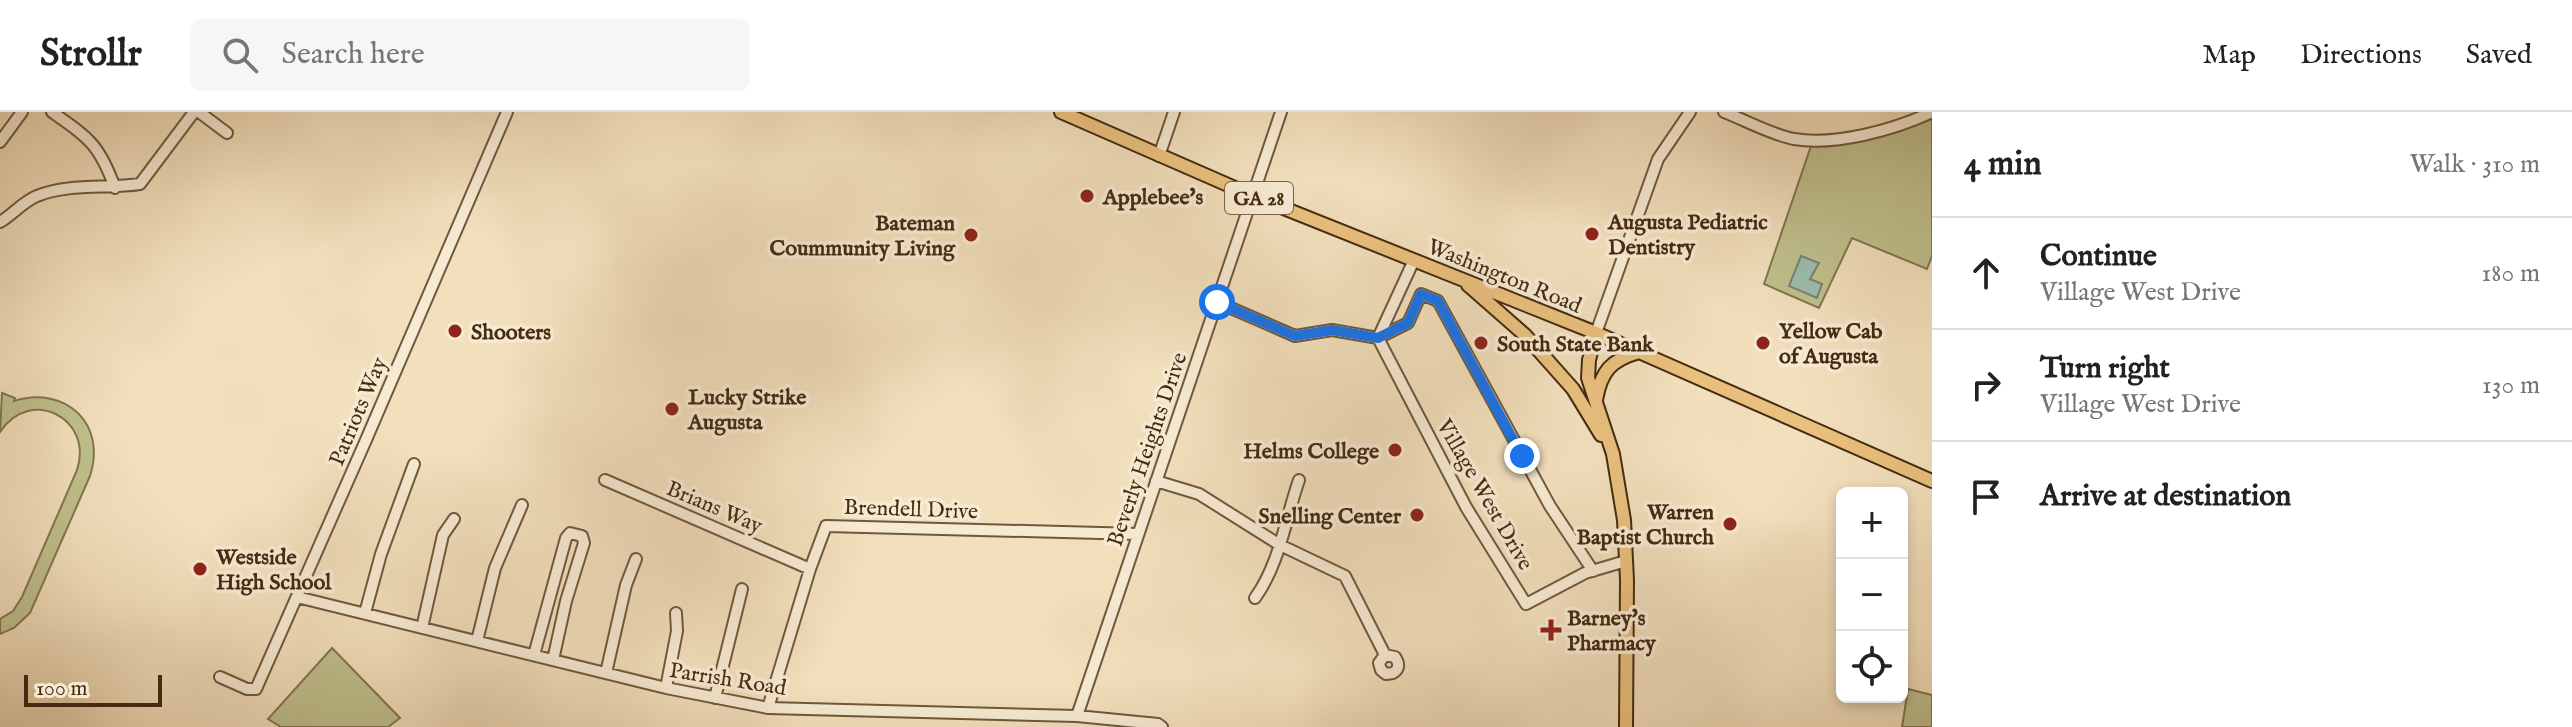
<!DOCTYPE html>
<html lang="en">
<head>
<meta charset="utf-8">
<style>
  :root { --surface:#fff; --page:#f6f6f6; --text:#222; --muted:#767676; --line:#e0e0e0 }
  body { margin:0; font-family:"IM FELL English",serif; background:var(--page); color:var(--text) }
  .controls { position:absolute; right:24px; bottom:24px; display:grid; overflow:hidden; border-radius:12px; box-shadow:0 4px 12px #0003 }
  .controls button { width:72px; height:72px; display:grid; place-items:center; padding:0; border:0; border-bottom:2px solid var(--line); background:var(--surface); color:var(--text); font:40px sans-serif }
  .scale { position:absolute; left:24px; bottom:20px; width:138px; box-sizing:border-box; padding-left:8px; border:4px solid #452b11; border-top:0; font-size:22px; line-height:28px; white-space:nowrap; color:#452b11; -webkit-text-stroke:6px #f7ead3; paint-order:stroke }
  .stop { position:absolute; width:24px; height:24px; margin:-18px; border:6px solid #1a73e8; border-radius:50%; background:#fff }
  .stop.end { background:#1a73e8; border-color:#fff; box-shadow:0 2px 8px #0008 }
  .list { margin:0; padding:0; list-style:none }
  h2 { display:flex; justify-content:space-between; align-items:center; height:104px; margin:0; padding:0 32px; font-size:34px }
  h2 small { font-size:26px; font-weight:400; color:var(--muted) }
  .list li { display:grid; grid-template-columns:52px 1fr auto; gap:24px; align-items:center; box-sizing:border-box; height:112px; padding:0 32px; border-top:2px solid var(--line) }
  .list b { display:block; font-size:30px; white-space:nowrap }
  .list p { margin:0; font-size:26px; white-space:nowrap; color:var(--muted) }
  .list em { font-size:26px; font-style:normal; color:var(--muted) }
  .icon { flex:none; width:44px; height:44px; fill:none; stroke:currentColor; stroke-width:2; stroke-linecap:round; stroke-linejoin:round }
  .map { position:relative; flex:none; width:1932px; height:615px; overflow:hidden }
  header { display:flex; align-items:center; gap:48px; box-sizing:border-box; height:112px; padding:0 40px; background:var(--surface); border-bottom:2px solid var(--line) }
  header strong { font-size:38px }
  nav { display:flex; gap:44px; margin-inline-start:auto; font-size:28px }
  .search { width:560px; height:72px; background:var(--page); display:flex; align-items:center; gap:20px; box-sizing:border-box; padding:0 28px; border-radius:12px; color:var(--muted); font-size:30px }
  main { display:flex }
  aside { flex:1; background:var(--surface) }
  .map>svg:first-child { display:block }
  .green { fill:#bfc08d; stroke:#82764f; stroke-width:2 }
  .water { fill:#9bbdae; stroke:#79836f; stroke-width:2 }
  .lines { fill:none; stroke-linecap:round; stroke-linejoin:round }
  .minor-casing { stroke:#70583c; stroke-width:14 }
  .major-casing { stroke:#452b11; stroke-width:16 }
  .minor { stroke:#f7ead3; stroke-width:10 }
  .major { stroke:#e9c07e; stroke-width:12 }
  .route { stroke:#1a73e8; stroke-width:10 }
  .poi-dot { fill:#8f2418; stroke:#f7ead3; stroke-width:3 }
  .labels { text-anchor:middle; stroke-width:7; stroke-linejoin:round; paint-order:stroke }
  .shield { fill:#f7ead3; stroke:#7a644b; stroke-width:2 }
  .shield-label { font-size:20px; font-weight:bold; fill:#452b11 }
  .poi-label { font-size:22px; font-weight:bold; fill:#452b11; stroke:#f7ead3; text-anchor:start }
  .street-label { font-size:22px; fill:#452b11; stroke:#f7ead3 }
</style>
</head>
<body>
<header>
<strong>Strollr</strong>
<div class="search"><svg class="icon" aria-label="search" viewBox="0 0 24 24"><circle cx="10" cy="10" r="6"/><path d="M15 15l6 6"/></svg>Search here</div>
<nav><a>Map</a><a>Directions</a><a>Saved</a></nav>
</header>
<main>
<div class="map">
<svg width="1932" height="615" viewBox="0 0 1932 615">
  <rect width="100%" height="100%" fill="#f2dfbc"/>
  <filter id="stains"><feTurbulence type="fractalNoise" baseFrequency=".0025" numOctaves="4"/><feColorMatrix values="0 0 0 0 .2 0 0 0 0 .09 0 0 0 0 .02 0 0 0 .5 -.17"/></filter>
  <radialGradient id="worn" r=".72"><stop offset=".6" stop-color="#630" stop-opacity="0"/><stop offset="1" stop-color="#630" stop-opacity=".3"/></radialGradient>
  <path class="green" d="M1932,7V144L1927,157L1852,126L1819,196L1764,172L1812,31L1889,21Z
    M2,281L15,286L14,289C66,273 107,312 90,364L30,501L14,516L0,522V507L13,499L22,485L77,358C94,306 30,274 0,320Z
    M332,536L400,606L388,615H281L268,607Z
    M1908,577L1932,583V615H1902Z"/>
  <path class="water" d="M1801,144L1819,151L1810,167L1822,172L1817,186L1789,174Z"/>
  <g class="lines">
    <g class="minor-casing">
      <path id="minor" d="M52,0C89,26 99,32 115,76
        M199,0L227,21
        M1724,0C1745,8 1772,23 1794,27C1835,34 1894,18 1932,0
        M0,30L22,0
        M1159,44L1174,0
        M0,110C12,103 24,89 37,84C68,71 107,77 140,72L194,0
        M1217,190L1295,224L1332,218L1378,226L1408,211L1421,182L1438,189L1550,394L1593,459
        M1596,221L1658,47L1690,0
        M1378,226L1466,395L1526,492L1585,461L1626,449
        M1378,226L1414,148
        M605,368L810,457
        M1156,369L1199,382L1280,433L1345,464L1385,543L1395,545C1399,551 1400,557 1393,561L1386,562L1381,558L1379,551L1385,543
        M297,485L666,576L768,596L1077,604L1158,612L1162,615
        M1255,486C1280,451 1285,408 1299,368
        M365,501L381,442L414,352
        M422,516L443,423L454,407
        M477,529L495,456L522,393
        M534,543L566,426L570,421L582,424L584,431L566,489L553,548
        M606,561L626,473L636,447
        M220,565L247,577H256L366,328L507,0
        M666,576L677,519L676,501
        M715,586L742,477
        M768,596L810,457L826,414L1138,422
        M1077,604L1281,0"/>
    </g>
    <g class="major-casing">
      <path id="major" d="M1061,0L1251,83L1596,221L1932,369
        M1468,173L1525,223L1573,277L1601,323
        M1596,221L1589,248L1588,266L1613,342L1624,408L1627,468L1626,615
        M1596,288C1601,259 1611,248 1639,240"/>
    </g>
    <use href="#minor" class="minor"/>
    <use href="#major" class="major"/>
  </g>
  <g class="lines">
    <path class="route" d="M1217,190L1295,224L1332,218L1378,226L1408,211L1421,182L1438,189L1522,344"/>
  </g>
  <g class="poi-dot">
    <circle cx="1087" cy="84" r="8"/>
    <circle cx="1592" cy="122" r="8"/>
    <circle cx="971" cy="123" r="8"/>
    <circle cx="455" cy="219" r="8"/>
    <circle cx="1481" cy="231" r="8"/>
    <circle cx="1763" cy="231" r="8"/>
    <circle cx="672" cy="297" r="8"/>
    <circle cx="1395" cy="338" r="8"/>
    <circle cx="1417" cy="403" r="8"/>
    <circle cx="1730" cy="412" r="8"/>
    <circle cx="200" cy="457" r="8"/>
    <path d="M1547 506h8v8h8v8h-8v8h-8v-8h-8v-8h8z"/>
  </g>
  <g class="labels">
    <rect class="shield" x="1225" y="70" width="68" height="32" rx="6"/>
    <g class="shield-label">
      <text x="1259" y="93">GA 28</text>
    </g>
    <g class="poi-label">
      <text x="1103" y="92">Applebee's</text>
      <text x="1608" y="117">Augusta Pediatric<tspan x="1608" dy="25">Dentistry</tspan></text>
      <text x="955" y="118" text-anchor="end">Bateman<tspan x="955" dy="25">Coummunity Living</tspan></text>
      <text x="1779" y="226">Yellow Cab<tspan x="1779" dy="25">of Augusta</tspan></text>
      <text x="471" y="227">Shooters</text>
      <text x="1497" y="239">South State Bank</text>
      <text x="688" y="292">Lucky Strike<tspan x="688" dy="25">Augusta</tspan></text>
      <text x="1379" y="346" text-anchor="end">Helms College</text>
      <text x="1714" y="407" text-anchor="end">Warren<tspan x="1714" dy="25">Baptist Church</tspan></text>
      <text x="1401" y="411" text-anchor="end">Snelling Center</text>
      <text x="216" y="452">Westside<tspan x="216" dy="25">High School</tspan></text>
      <text x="1567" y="513">Barney's<tspan x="1567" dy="25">Pharmacy</tspan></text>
    </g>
    <g class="street-label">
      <text transform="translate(1505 163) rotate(22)" y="8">Washington Road</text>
      <text transform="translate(357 299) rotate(-67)" y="8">Patriots Way</text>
      <text transform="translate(1146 337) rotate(-71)" y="8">Beverly Heights Drive</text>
      <text transform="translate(1486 382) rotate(60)" y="8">Village West Drive</text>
      <text transform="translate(715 394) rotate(23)" y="8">Brians Way</text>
      <text transform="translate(911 396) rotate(2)" y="8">Brendell Drive</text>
      <text transform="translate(728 566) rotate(9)" y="8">Parrish Road</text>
    </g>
  </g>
  <rect width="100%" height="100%" filter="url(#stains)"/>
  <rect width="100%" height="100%" fill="url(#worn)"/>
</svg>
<div class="controls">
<button>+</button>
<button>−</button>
<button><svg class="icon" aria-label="locate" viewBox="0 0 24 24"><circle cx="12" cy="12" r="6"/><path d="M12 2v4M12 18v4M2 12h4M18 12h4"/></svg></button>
</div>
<div class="scale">100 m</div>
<div class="stop" style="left:1217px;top:190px"></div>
<div class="stop end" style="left:1522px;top:344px"></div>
</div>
<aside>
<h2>4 min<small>Walk · 310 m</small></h2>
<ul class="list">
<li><svg class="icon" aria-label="ahead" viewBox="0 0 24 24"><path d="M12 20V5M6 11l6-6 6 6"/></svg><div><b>Continue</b><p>Village West Drive</p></div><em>180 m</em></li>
<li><svg class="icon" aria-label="right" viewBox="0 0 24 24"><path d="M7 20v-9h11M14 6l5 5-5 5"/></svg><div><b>Turn right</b><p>Village West Drive</p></div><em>130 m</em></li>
<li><svg class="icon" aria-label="arrive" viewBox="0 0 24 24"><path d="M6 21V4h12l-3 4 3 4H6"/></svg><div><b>Arrive at destination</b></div></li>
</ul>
</aside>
</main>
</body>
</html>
